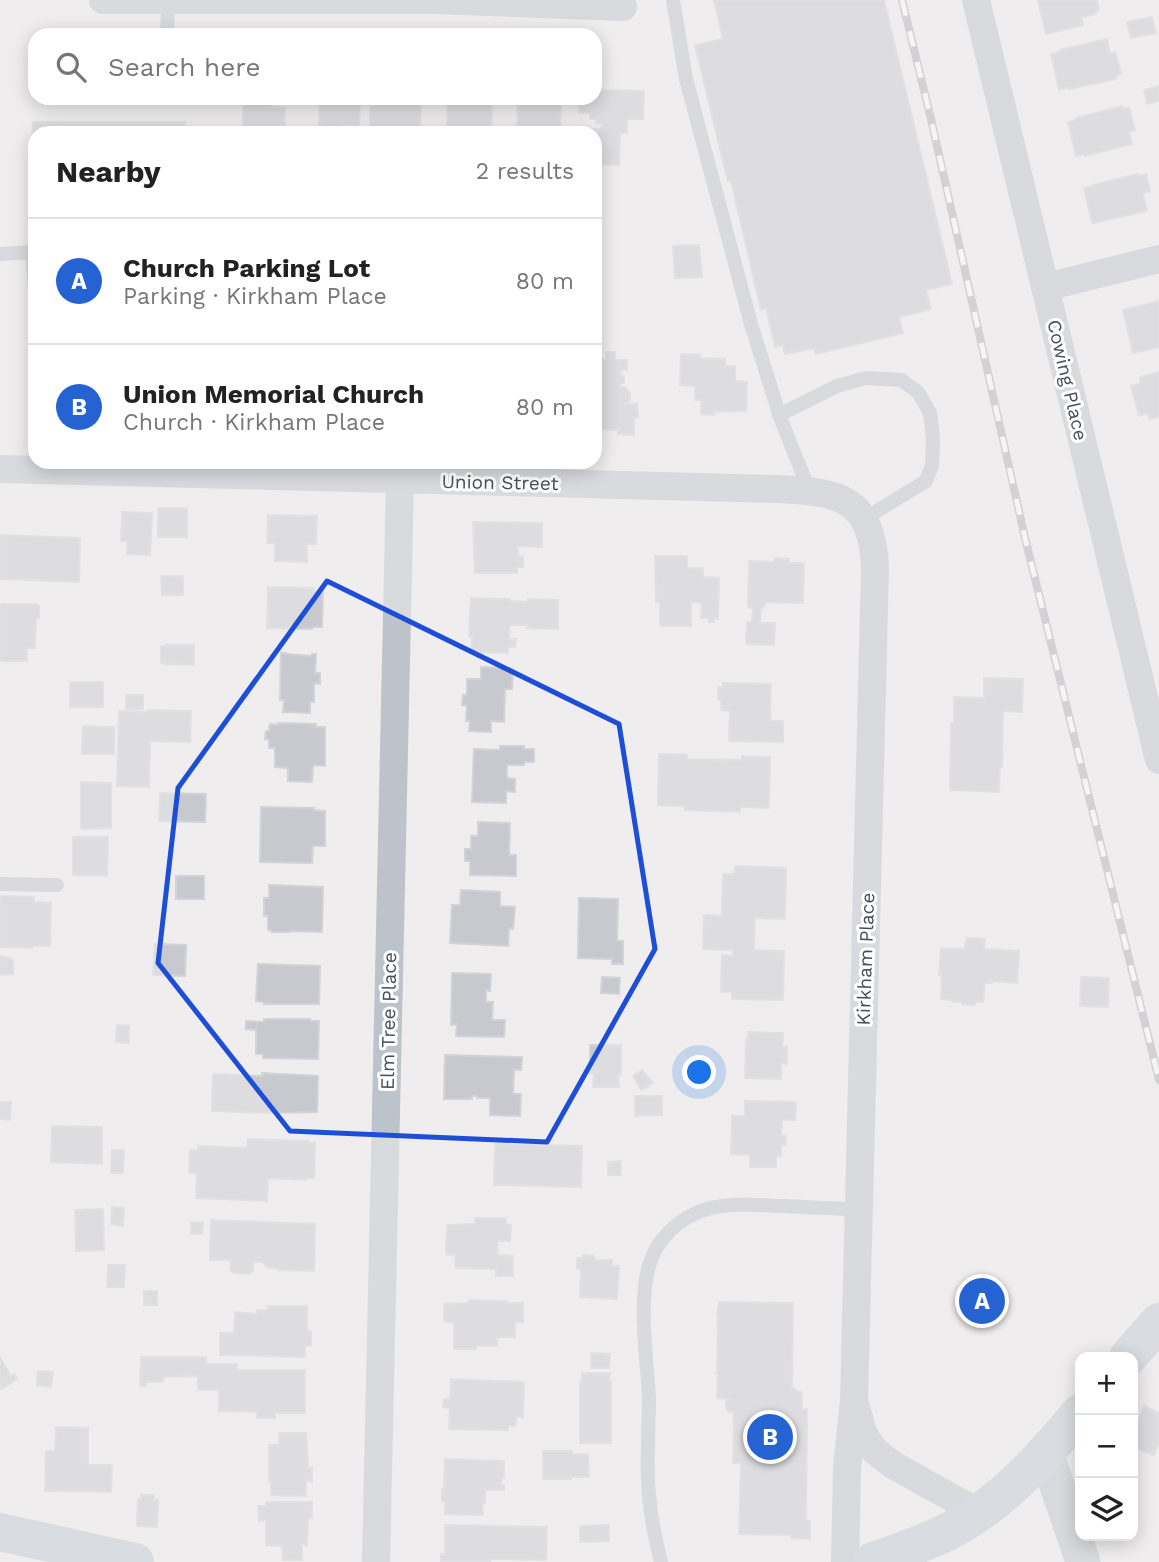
<!DOCTYPE html>
<html lang="en">
<head>
<meta charset="utf-8">
<style>
  :root { --surface:#fff; --page:#f6f6f6; --text:#222; --muted:#767676; --line:#e0e0e0; --accent:#2562d2 }
  body { margin:0; font-family:"Work Sans",sans-serif; background:var(--page); color:var(--text) }
  .controls { position:absolute; right:21px; bottom:21px; display:grid; overflow:hidden; border-radius:14px; box-shadow:0 4px 18px #0003 }
  .controls button { width:63px; height:63px; display:grid; place-items:center; padding:0; border:0; border-bottom:2px solid var(--line); background:var(--surface); color:var(--text); font:35px sans-serif }
  .you { position:absolute; left:700px; top:1073px; width:24px; height:24px; margin:-18px; border:5px solid #fff; border-radius:50%; background:#1a73e8; box-shadow:0 0 0 10px #1a73e833 }
  .badge { display:grid; place-items:center; width:46px; height:46px; border-radius:50%; background:var(--accent); color:#fff; font-size:23px; font-weight:700 }
  .pin { position:absolute; translate:-50% -50%; border:4px solid #fff; box-shadow:0 2px 7px #0006 }
  .list { margin:0; padding:0; list-style:none }
  h2 { display:flex; justify-content:space-between; align-items:center; height:91px; margin:0; padding:0 28px; font-size:30px }
  h2 small { font-size:23px; font-weight:400; color:var(--muted) }
  .list li { display:grid; grid-template-columns:46px 1fr auto; gap:21px; align-items:center; box-sizing:border-box; height:126px; padding:0 28px; border-top:2px solid var(--line) }
  .list b { display:block; font-size:26px; white-space:nowrap }
  .list p { margin:0; font-size:23px; white-space:nowrap; color:var(--muted) }
  .list em { font-size:23px; font-style:normal; color:var(--muted) }
  .icon { flex:none; width:38px; height:38px; fill:none; stroke:currentColor; stroke-width:2; stroke-linecap:round; stroke-linejoin:round }
  .map { position:relative; flex:none; width:1159px; height:1562px; overflow:hidden }
  .search { position:absolute; background:var(--surface); box-shadow:0 4px 18px #0003; left:28px; top:28px; width:574px; height:77px; display:flex; align-items:center; gap:18px; box-sizing:border-box; padding:0 24px; border-radius:21px; color:var(--muted); font-size:26px }
  .panel { position:absolute; background:var(--surface); box-shadow:0 4px 18px #0003; left:28px; top:126px; width:574px; height:343px; border-radius:21px }
  .map>svg:first-child { display:block }
  .building { fill:#c7c9cf; stroke:#d1d3d8; stroke-width:2 }
  .lines { fill:none; stroke-linecap:round; stroke-linejoin:round }
  .service { stroke:#bcc3cb; stroke-width:14 }
  .minor { stroke:#bcc3cb; stroke-width:28 }
  .tertiary { stroke:#bcc3cb; stroke-width:35 }
  .secondary { stroke:#bec7d3; stroke-width:38 }
  .rail-casing { stroke:#afb2b7; stroke-width:8 }
  .rail { stroke:#fff; stroke-width:5; stroke-dasharray:16; stroke-linecap:butt }
  .marked { fill:none; stroke:#1d4ed8; stroke-width:5; stroke-linejoin:round }
  .labels { text-anchor:middle; stroke-width:6; stroke-linejoin:round; paint-order:stroke }
  .street-label { font-size:19px; fill:#464f59; stroke:#fff }
</style>
</head>
<body>
<div class="map">
<svg width="1159" height="1562" viewBox="0 0 1159 1562">
  <rect width="100%" height="100%" fill="#efeded"/>
  <path class="building" d="M714,0H884L952,284L926,290L931,309L899,317L903,333L816,354L815,348L785,354L783,345L775,347L766,308L761,310L731,181L728,182L695,45L723,39Z
    M1038,0H1097L1099,10L1095,12L1096,14L1081,17L1083,25L1046,34Z
    M1152,17L1156,33L1131,38L1127,22Z
    M1107,39L1110,54L1115,52L1117,58L1121,74L1115,76L1116,79L1069,89L1068,87L1059,90L1051,54L1060,52V50Z
    M1159,86V101L1147,104L1144,90Z
    M595,90L644,91L643,119H627V133H620L619,165L595,164V133H589V129H601L602,124L596,123V119H590V113H579L580,98H595Z
    M220,98H271V107L285,108L284,126L281,125V133H243V104H220Z
    M320,98H360L359,125H342L341,133H322V125H319Z
    M370,98H421L420,131H415V133H370Z
    M448,98H492L491,133L447,132Z
    M518,98H561L560,133H517Z
    M1123,106L1124,109L1129,107L1135,130L1129,132L1132,144L1085,156V154L1076,156L1068,122L1076,120V118Z
    M33,122H185V133H35V163H32Z
    M1138,174L1139,176L1146,174L1150,191L1143,193L1147,211L1092,223L1084,188L1094,186L1093,185Z
    M31,183H35V222H32Z
    M699,245L702,277L675,278L673,246Z
    M1159,301V347L1133,353L1123,310Z
    M606,352H615V360H627V370H621V376H624V383H620V387H625L630,393V400L626,404H637L638,417H634V435L618,434V430L595,429V359H606Z
    M681,354L700,355L699,358L725,359V366H735V381L747,382L746,411L714,412V415L701,414V400H695V386L680,385Z
    M1159,372V417L1149,419L1148,413L1139,416L1131,386L1141,383L1140,377Z
    M158,508H187V537H158Z
    M122,512L152,513L150,555L127,554V541H121Z
    M268,515L317,516L316,544H307V562L275,561V543H267Z
    M473,522L542,523V547L518,546V556H523V567H517V573H475Z
    M0,535L80,538L79,582L0,579Z
    M655,556H687V568H703V577L719,578L718,619H714V622H709V618H701L702,603L691,602V626H660V602H656Z
    M775,558L789,559V563H804L803,603L765,602L764,608L761,609L760,623H775L774,645L746,644L747,622H752L753,608L748,607L749,561L775,562Z
    M161,576H183V595H162Z
    M268,587L313,588V591H323L322,627H312V629L267,628Z
    M471,598L510,599V601L528,602V599L558,600V629L527,628L528,625H510L509,639H516L515,647H508V653L471,652L472,637L469,636Z
    M0,604H36L39,606V618H36L35,648H27V661H0Z
    M166,645H194V665L165,664L166,663H161V646H166Z
    M281,653H286V654L312,656V654H316L315,673H320V684L314,683V702H310V713L283,712L284,700H280Z
    M481,667L513,668L512,689H505L504,722L491,721V732L469,731L470,721H466L467,706L462,705L463,695H467V679H481Z
    M984,678L1023,679L1022,712L1003,711L1002,767H1000L999,792L950,790L951,723H954V697L984,698Z
    M70,682H103V707H70Z
    M723,683L771,684L770,721H783V742L729,741L730,711L721,710V700H718V687H723Z
    M126,695H143V709H126Z
    M148,710L191,711L190,742L150,741L149,787L117,786L119,711L148,712Z
    M278,723L316,724L315,727H325V766L314,765L313,768L312,782L288,781V768L275,767V748H269V740L265,739L266,731H269L270,724L278,725Z
    M83,726L114,727V754H82Z
    M500,746H524V749H534V762H524V765H507V778L515,779V792L506,791V803L472,802L474,749L500,750Z
    M659,754L687,755V759L742,760V756L770,757L769,808L740,807V812L685,810V806L658,805Z
    M81,782L111,783V828L81,829Z
    M160,793L206,794L205,822L159,821Z
    M261,807L314,808V810L325,811V846H313L312,863L260,862Z
    M478,822L510,823L509,855H516V876L470,875V861H465V849H471V836H478Z
    M73,837H108L107,876L73,875Z
    M735,866L786,868L785,919L755,918L754,950L784,951L783,1000L732,999V992H721L722,955L733,956V950L703,949L704,915L722,916L723,874H734Z
    M176,876H204V899H176Z
    M269,885L323,887L322,932L289,931V932H271V930H268V916H264V898H269Z
    M461,890L500,892V906L515,907L513,929L509,928L508,946L450,943L452,905H460Z
    M0,896L34,897V902L51,903L50,946H33L32,948L0,947Z
    M579,898L618,899L617,941H623V964H612V959L578,958Z
    M966,938L985,939L984,949L1019,951L1017,983L991,981L992,983H985L983,1002H975V1005L962,1004V1002H953L952,1000L941,999L942,975H939L941,948L965,949Z
    M155,944L186,945L185,976L153,975Z
    M0,956L13,959V974L0,975Z
    M258,964L320,966L319,1004H264V1002L256,1001Z
    M452,973L491,974L490,991L486,990V1002H493L492,1020H505L504,1037L456,1036L457,1024L451,1025Z
    M602,977L620,978L619,994L601,993Z
    M1081,977L1109,978L1108,1007L1080,1006Z
    M264,1019H310V1021H319L318,1059L263,1058V1054H256V1030L246,1029V1021L264,1022Z
    M117,1025L129,1026V1043L116,1042Z
    M748,1032L783,1033L782,1047H787V1064L781,1063V1079L745,1078L746,1039H748Z
    M590,1045H621V1075L618,1074L619,1087H593L594,1074H590Z
    M445,1055L522,1057L521,1070H514L513,1094H521L520,1116L490,1115V1098H477V1096H472V1099H444Z
    M642,1070L653,1083L642,1090L633,1076Z
    M262,1073L318,1076L317,1112L273,1113L212,1111L213,1074L263,1076Z
    M635,1096H662V1115L635,1116Z
    M745,1101L796,1102L795,1120H782L781,1135L786,1136V1145H781V1156H776V1167H750V1155L731,1154L732,1116H745Z
    M0,1102H11L10,1120L0,1119Z
    M52,1126L102,1127V1164L51,1162Z
    M248,1139L308,1141V1143H315L314,1178H306V1180L268,1178L267,1201L196,1198L197,1173H189L190,1150H198V1146L247,1148Z
    M495,1144L582,1146L581,1187L494,1185Z
    M112,1150H124L123,1173H111Z
    M621,1161V1175H608V1162Z
    M112,1207L124,1208L123,1226L111,1224Z
    M103,1209L104,1250L76,1251L75,1210Z
    M475,1218H506V1225H511L510,1241H498L497,1255L513,1256V1276H496V1269L456,1268L455,1255L446,1254L447,1225L475,1224Z
    M211,1220L315,1224L314,1271L278,1270V1268H267L263,1262H253V1270L249,1274L233,1273L230,1269L231,1260H210Z
    M191,1222L203,1223L202,1234H191Z
    M583,1255L594,1256V1260H612V1266H619L617,1299L580,1297L581,1269H577V1258H583Z
    M108,1265H125L124,1287H107Z
    M144,1291H157V1305H144Z
    M469,1300L506,1301V1303H523V1322H515V1337H497V1346H476V1349H454V1323L444,1321V1304L469,1303Z
    M719,1302L793,1303L792,1387L796,1390V1392H802V1409H807L806,1520L810,1521V1539L791,1538L792,1535L739,1534L741,1463H733L734,1412H729L726,1408V1402L730,1399L717,1398L718,1374L716,1373L717,1370L718,1317H717Z
    M267,1306H307V1330L311,1331V1345L305,1346V1357L220,1355V1333H234L235,1312L257,1314V1310H268Z
    M591,1353L610,1354L609,1368H591Z
    M141,1357H206V1364H237V1370H305V1413H275V1418H257V1412L219,1411V1390H198V1376L164,1377L163,1382H146V1386H140Z
    M0,1358L11,1376L14,1374L17,1379L0,1390Z
    M38,1371L53,1372L51,1387L37,1385Z
    M582,1373H610L609,1381H611V1443H580V1382H582Z
    M451,1379L524,1382L523,1417H516V1426H508V1430L449,1429L450,1408L443,1407L444,1399H450Z
    M1144,1406L1159,1413V1443L1154,1455L1133,1447V1434Z
    M56,1427L88,1428V1465H112L111,1492L45,1491L46,1451H55Z
    M279,1433H306L308,1468H312V1482L307,1481L306,1483V1496L271,1495V1481H269V1445H279Z
    M543,1451H572V1454H588L589,1477H571V1479H543Z
    M445,1459L504,1461V1478H502L501,1485H504V1490H485V1503H482L483,1515L445,1514V1502L442,1501V1489L444,1488Z
    M141,1495H154V1500H158L157,1527L137,1526L138,1499H141Z
    M266,1502H312V1518H308L307,1545H302V1560H283L282,1546L266,1545V1520L259,1521L258,1506H266Z
    M445,1525L547,1527L546,1560L490,1559V1562H441V1554H445Z
    M609,1525V1541L580,1542V1526Z"/>
  <g class="lines">
    <path class="service" d="M673,0L686,79L751,324L780,417L809,490
      M167,35L168,1
      M33,252L35,291
      M0,254L35,252
      M779,415L837,386L866,378L901,380L918,392L930,413L933,438L932,465L926,481L864,519
      M0,884L57,885
      M661,1562C651,1524 646,1485 648,1446C648,1430 649,1414 649,1398C647,1357 637,1298 651,1260C658,1240 675,1223 694,1214C721,1201 754,1205 783,1206C808,1207 833,1209 858,1209"/>
    <path class="minor" d="M103,0H434L623,7
      M976,0L1159,760
      M1046,287L1159,259
      M0,469L778,489C839,492 872,497 875,568L854,1401L847,1468L845,1562
      M856,1407L863,1433L874,1450L893,1465L979,1513
      M376,1562L400,480"/>
    <path class="tertiary" d="M1046,1453L1083,1562"/>
    <path class="secondary" d="M1128,1357L1159,1322
      M0,1532L135,1562
      M871,1562C897,1553 923,1544 947,1532C1001,1505 1042,1458 1080,1413"/>
    <g class="rail-casing">
      <path id="rail" d="M902,0L931,119L1025,538L1159,1080"/>
    </g>
    <use href="#rail" class="rail"/>
  </g>
  <path d="M0 0H1159V1562H0ZM327,581L619,724L655,949L547,1142L290,1131L158,963L178,788Z" fill="#efeded" fill-opacity=".55" fill-rule="evenodd"/>
  <path class="marked" d="M327,581L619,724L655,949L547,1142L290,1131L158,963L178,788Z"/>
  <g class="labels">
    <g class="street-label">
      <text transform="translate(1068 380) rotate(77)" y="7">Cowing Place</text>
      <text transform="translate(500 482) rotate(1)" y="7">Union Street</text>
      <text transform="translate(865 959) rotate(-88)" y="7">Kirkham Place</text>
      <text transform="translate(388 1021) rotate(-89)" y="7">Elm Tree Place</text>
    </g>
  </g>
</svg>
<div class="controls">
<button>+</button>
<button>−</button>
<button><svg class="icon" aria-label="layers" viewBox="0 0 24 24"><path d="M12 4l9 5-9 5-9-5zM3 14l9 5 9-5"/></svg></button>
</div>
<div class="you"></div>
<div class="pin badge" style="left:982px;top:1301px">A</div>
<div class="pin badge" style="left:770px;top:1437px">B</div>
<div class="search"><svg class="icon" aria-label="search" viewBox="0 0 24 24"><circle cx="10" cy="10" r="6"/><path d="M15 15l6 6"/></svg>Search here</div>
<section class="panel">
<h2>Nearby<small>2 results</small></h2>
<ul class="list">
<li><span class="badge">A</span><div><b>Church Parking Lot</b><p>Parking · Kirkham Place</p></div><em>80 m</em></li>
<li><span class="badge">B</span><div><b>Union Memorial Church</b><p>Church · Kirkham Place</p></div><em>80 m</em></li>
</ul>
</section>
</div>
</body>
</html>
